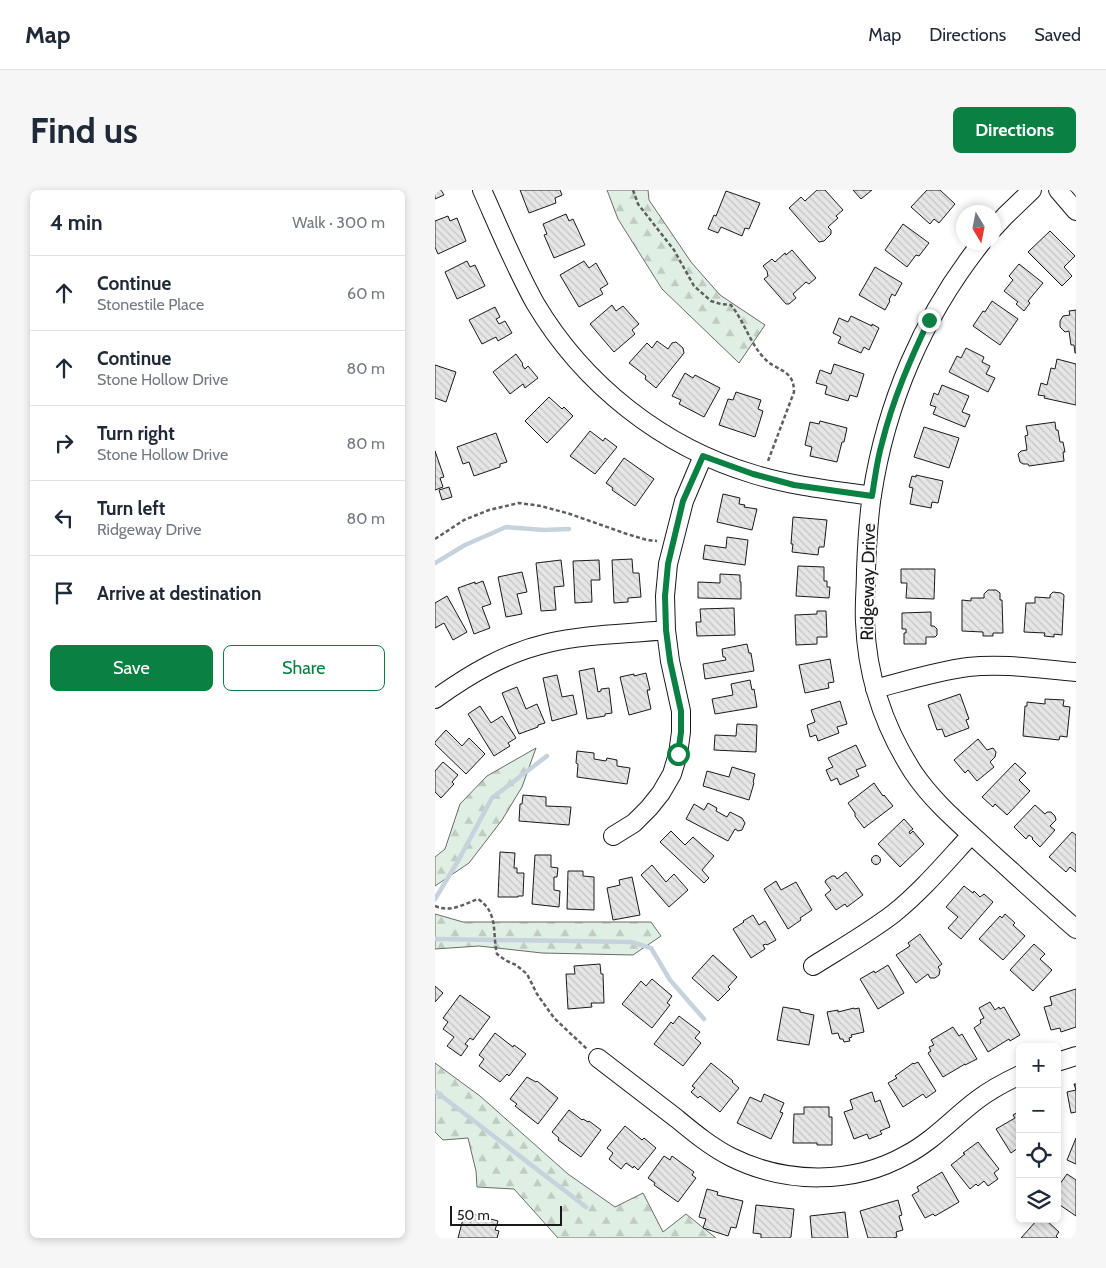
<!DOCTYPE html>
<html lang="en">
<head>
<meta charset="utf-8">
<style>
  :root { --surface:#fff; --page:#f6f6f7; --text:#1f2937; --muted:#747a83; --line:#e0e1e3; --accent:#0b8043 }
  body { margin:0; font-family:Cabin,sans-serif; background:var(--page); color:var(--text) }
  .controls { position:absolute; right:15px; bottom:15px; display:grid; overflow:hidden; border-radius:8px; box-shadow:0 2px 8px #0003 }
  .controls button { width:45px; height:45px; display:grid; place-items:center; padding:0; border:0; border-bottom:1px solid var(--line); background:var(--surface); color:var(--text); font:25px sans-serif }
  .compass { position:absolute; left:521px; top:15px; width:45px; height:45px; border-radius:50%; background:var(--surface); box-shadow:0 2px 8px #0003; rotate:170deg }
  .scale { position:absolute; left:15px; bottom:12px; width:112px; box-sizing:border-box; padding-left:5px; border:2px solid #1a1a1a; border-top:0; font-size:14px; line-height:18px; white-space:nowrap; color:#1a1a1a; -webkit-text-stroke:4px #fff; paint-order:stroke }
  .stop { position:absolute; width:15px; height:15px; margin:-11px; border:4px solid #0b8043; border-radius:50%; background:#fff }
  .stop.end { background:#0b8043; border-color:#fff; box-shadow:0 1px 5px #0008 }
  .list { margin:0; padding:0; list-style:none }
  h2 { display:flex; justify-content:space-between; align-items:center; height:65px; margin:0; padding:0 20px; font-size:21px }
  h2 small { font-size:16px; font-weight:400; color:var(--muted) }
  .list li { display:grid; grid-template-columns:32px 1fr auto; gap:15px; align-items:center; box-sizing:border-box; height:75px; padding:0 20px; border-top:1px solid var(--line) }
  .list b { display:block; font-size:19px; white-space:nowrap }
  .list p { margin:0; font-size:16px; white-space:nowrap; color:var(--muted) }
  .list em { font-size:16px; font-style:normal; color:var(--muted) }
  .actions { display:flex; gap:10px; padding:15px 20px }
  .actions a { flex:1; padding:11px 0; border:1px solid var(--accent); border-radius:8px; text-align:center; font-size:18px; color:var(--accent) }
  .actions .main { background:var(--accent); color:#fff }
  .icon { flex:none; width:28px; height:28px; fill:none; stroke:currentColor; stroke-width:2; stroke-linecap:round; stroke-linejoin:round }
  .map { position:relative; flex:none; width:641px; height:1048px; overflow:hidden; border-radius:8px }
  header { display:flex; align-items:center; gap:30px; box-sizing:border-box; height:70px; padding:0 25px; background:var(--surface); border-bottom:1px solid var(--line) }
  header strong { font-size:24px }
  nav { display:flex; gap:28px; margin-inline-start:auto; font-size:18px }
  .intro { display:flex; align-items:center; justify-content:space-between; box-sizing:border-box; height:120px; padding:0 30px }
  h1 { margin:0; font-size:35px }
  .button { padding:12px 22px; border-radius:8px; background:var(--accent); color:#fff; font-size:18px; font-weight:700 }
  main { display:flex; gap:30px; padding:0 30px }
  aside { flex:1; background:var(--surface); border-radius:8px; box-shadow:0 2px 8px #0003 }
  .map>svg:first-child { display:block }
  .forest { fill:url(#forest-firs); stroke:#6a6a6a }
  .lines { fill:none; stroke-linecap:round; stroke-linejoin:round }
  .stream { stroke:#c6d2dc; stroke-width:4.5 }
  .building { fill:url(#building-back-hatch); stroke:#1a1a1a }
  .minor-casing { stroke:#1a1a1a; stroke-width:20 }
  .path { stroke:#5f5f5f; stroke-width:2.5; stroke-dasharray:4 2.5; stroke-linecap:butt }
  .minor { stroke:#fff; stroke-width:18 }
  .route { stroke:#0b8043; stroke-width:6 }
  .labels { text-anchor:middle; stroke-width:4; stroke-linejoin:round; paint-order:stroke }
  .street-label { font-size:18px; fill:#1a1a1a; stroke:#fff }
</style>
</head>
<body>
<header>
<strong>Map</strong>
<nav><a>Map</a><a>Directions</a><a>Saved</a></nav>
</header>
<div class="intro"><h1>Find us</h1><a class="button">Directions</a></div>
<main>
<aside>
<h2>4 min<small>Walk · 300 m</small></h2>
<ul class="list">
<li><svg class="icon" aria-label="ahead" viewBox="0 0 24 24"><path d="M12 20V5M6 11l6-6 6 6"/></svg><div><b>Continue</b><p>Stonestile Place</p></div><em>60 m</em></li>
<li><svg class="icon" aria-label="ahead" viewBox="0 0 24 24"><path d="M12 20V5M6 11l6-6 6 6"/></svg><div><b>Continue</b><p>Stone Hollow Drive</p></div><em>80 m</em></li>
<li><svg class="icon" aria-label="right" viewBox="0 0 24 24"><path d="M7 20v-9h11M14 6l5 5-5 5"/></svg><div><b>Turn right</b><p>Stone Hollow Drive</p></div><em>80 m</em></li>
<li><svg class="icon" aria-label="left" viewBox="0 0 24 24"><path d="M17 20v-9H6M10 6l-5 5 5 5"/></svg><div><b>Turn left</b><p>Ridgeway Drive</p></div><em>80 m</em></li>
<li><svg class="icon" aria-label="arrive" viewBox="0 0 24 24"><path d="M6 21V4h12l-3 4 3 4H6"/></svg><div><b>Arrive at destination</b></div></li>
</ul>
<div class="actions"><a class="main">Save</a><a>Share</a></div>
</aside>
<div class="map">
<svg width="641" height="1048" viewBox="0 0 641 1048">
  <defs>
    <pattern id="forest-firs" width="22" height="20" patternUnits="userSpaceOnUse" patternTransform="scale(1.25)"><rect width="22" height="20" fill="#e0efe3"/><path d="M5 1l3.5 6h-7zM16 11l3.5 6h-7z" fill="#c0ccc2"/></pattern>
    <pattern id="building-back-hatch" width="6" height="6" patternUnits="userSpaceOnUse" patternTransform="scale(1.25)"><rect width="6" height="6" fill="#e6e6e6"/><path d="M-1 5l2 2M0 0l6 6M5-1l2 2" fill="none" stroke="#c5c5c5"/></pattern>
  </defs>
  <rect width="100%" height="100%" fill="#fff"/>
  <path class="forest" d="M172,0H213L214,10L256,72L285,105L330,135L304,173L227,99L183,29Z
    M101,558L87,597L67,630L34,673L0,696V667L10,659L25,614L52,586Z
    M0,724L28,732H216L226,746L198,765L107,763L44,756L0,759Z
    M0,873L45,906L133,984L180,1017L208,1003L228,1042L251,1024L281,1048H123L79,999L42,997L41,981L33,948L8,950L0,942Z"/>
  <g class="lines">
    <path class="stream" d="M0,373L30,355L71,337L109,340L134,339
      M0,709L23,671L57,608L112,566
      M0,749L196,752L216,758L235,790L269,829
      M0,901L151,1017"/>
  </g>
  <path class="building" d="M0,0H6L9,5L0,9Z
    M85,0H125L127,5L120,8L121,13L94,23Z
    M382,0H390L408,20L401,26L403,28L393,37L396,40V44L389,51L384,52L354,18L366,7L370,11Z
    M418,0H437L426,9Z
    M492,0H505L520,14L504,33L499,29L495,34L476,17Z
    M291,1L325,13L314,39L310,38L307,46L286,37L283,43L273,39L279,25L281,26Z
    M131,24L134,31L138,29L150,55L119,68L109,45L112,44L108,34Z
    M13,26L15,31L22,28L31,51L3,64L0,57V31Z
    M468,34L494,53L484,66L481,65L472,77L450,60Z
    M615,41L640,66L629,77L637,86L627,96L593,62Z
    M357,60L381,88L374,94L371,92L358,104L361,108L354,114H351L329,89L333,86L332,81L328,76L337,69L340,72L350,63L351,65Z
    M32,71L35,77L40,75L50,96L22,109L10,82Z
    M149,71L154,78L161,73L173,94L165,99L168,104L144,117L125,85Z
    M584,74L608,93L593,111L595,113L589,121L581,114L583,112L569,101L578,90L574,86Z
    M440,77L467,93L460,106L457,104L454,110L455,111L450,120L424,105Z
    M557,111L583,129L565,155L538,136L548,121L550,122Z
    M177,115L181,121L188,116L204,134L197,140L200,144L179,162L155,134Z
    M60,117L65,127L61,129L64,134L70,131L77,143L63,151L61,147L47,154L34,130Z
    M641,120V163H640L639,155H636L634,141L630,142L625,137V131L628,126L635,125L634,121Z
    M416,126L437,136V134L444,138L434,160L429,157L426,163L403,153L406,147L398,143L404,128L413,132Z
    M222,151L233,159L237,153L241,152L248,158L249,163L221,198L210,189L211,186L194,173L212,153L217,158Z
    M531,158L549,167L547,172L555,176L551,184L560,188L553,202L514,182L522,166L526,168Z
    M81,164L88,174L87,175L90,179L93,176L103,188L90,198L88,194L75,204L58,182Z
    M622,169L641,174V215L609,208L610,206L603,205L606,193L612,195L616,178L620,179Z
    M399,174L429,184L422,207L415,205L413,211L390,204L392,196L381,193L385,180L396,184Z
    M0,175L21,182L11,212L0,208Z
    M250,183L258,188L260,185L285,198L269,227L244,214L246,210L237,206Z
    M507,195L534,206L527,222L535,225L530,237L498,224L501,217L495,215L499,203L503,205Z
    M301,202L326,210L323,219L328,221L320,247L284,235L293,209L298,210Z
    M114,207L127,219L129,217L138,226L112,253L90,231Z
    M385,231L412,238L409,252H407L402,272L375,266L377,257L370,255L375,232L384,234Z
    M620,232L621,240H623L625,252H628L630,262H628L629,271L594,276L593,274H588L585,272L583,264L586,261L592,260L590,246L593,245L591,236Z
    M489,237L524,248L514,278L479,267Z
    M155,241L168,251L170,248L182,257L160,284L135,266Z
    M61,243L72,272L65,274V277L39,286L34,272L28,274L22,257Z
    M0,261L9,287L5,288L8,297L0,300Z
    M189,268L219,289L200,316L177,300L178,298L171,293Z
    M481,285L508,291L503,313L497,312L496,318L475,314L478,298L474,297L477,286L481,287Z
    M14,297L17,307L7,310L4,300Z
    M288,304L305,308L304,314L310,315L309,317L322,319L317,340L282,332Z
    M358,327L392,330L389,357H384L383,365L357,362L358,354H356Z
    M292,347L313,350L310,375L268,369L270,355L291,358Z
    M197,369L198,383H204L206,407L193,408V412L179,413L177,370Z
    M126,370L129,396L119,397L121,420L106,421L101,373Z
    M164,370L165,390H156L157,412L140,413L138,371Z
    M363,376L389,377V391H392V397H395L394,408L361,406Z
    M466,379H500L499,409L471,408L472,393H466Z
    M87,382L92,402L82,404L87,424L71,427L63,387Z
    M285,384L305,385V392H306V409L263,408V392L285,393Z
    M48,391L56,414L47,417L55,438L39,444L23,398L40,392V394Z
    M553,400H561L565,403V410H567L568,443H558V446H548V442L527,441V410L536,411V408H549V404Z
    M618,402L626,403L629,405L627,445L619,444V447L609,446L610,443L589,442L591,413H600V407L615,408V405Z
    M12,406L32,442L18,450L9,433L0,438V413Z
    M299,418L300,445L262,446L261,432H266L265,419Z
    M382,421H391L392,447H382V454L361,455L360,425L382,424Z
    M496,422V436H499L502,439V445L500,447H491V454H469V443H471V439H467V423Z
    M312,454L314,463H316L319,481L270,489L268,474L291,470L290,467H288L287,459Z
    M395,469L399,492L393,493L394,498L370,503L364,475Z
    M159,478L163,502L166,501V499L174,498L177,523L170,524V526L152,529L144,481Z
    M211,483L215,500H212L216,519L194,525L185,487L199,484V486Z
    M122,485L127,507L138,505L142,524L117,531L108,488Z
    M315,490L317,500L319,499L322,517L280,524L277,509L298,505L296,494Z
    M82,497L91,519L102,514L110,533L103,535V537L84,544L67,503Z
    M525,504L534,529L531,530L534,538L510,547L507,539L502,540L493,515Z
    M610,509L629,510L628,516L635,517L632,547L625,546L624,550L588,546L590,516H592V512L610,514Z
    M405,511L412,534L402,537L404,543L383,551L381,545L375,547L372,535L380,532L376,520Z
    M45,516L56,533L67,526L81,548L73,553L75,556L59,566L33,524Z
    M302,534L322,535L321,562L279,560L280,545L301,546Z
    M11,540L27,556L34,548L50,564L31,584L0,554V552Z
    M543,549L552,560L558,558L561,562L560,567L555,572L559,577L542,591L533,580L530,583L519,570Z
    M421,555L431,576L421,580L424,586L405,595L402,588L396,591L391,580L398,577L393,568Z
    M142,561L159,563V569L171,571L172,568L182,570V576L195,578L192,594L142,587L143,574L141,573Z
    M8,572L23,585L17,592L19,594L6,608L0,602V581Z
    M580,573L591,583L584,590L595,601L572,625L560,614L558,617L547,607Z
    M297,577L320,584L318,592L319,593L314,610L268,596L272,581L294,587Z
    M439,593L448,606L449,605L458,616L429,638L420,626V623L413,613Z
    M88,605L111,607V616L136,617L134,635L84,631L85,614H87Z
    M273,613L282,618L281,621L292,627L295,622L307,628L310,633L307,640L303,641L300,639L293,651L251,629L259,614L269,620Z
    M600,615L610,624L612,622H616L620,626L621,630L615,636L620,640L605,657L597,649L598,648L594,645L591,649L579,637Z
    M469,629L478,639L474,642L475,644L478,641L489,654L465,677L443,654Z
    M236,641L250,655L258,647L279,666L267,680L274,688L269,693L225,652Z
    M637,642L641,645V682L635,677L631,682L614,667Z
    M65,662L80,663L79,678H82V683H89L88,706H83V707H63Z
    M100,665H116V677L123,678L122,687H119V700L125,701L124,717L97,714Z
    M436.5 670a4.5 4.5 0 1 1 9 0a4.5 4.5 0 1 1-9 0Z
    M217,675L231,692L239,684L253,700L234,717L206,685Z
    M133,681H148V686L159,687V720L132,719Z
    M411,682L428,705L412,717L410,714L401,720L390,705L396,700L390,692L391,690L397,686H400L402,689Z
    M197,687L205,725L178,730L172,698L185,695L184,690Z
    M341,691L346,700L361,692L377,720L365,728L366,730L353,739L329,699Z
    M529,696L538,703L539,701L545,707L549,704L558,712L526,749L513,738L523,727L511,717Z
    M570,724L580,733L578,735L590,746L568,770L544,749L565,726L567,728Z
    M318,725L324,735L330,731L341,750L332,755L331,754L328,755L330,759L316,768L298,739L309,732L308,731Z
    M485,744L507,774L503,777L505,780L504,785L500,788H495L493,784L481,793L461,765L475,756L473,753Z
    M599,754L610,764L605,769L617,780L598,801L575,780Z
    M278,765L302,787L293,797L295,799L283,811L257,788Z
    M165,774L166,784H168L169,813H156L157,817L133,819L131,784H140L139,776Z
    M453,775L469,803L443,819L425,789L439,781L440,783Z
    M217,789L237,806L232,813L235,815L217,838L187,814L206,791L211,796Z
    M0,796L8,803L0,812Z
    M641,799V837L626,842L625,838L616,840L609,817L617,815L615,807Z
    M25,805L55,827L38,850L35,848L30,854L33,856L26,866L12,856L19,847L8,839L13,832L8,828Z
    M555,812L560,820L564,817L565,819L569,817L585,845L575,851L574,849L553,862L539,838L546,833L545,830L549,828L544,818Z
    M348,817L365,820V822L379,825L374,855L342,850Z
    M419,818V819L424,818L429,842L416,845L417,847L414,848L415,851L409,852L408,849H405L403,843L397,844L392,822L403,820V822Z
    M244,826L265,842L260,848L266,853L248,876L219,854L236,832L238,834Z
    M518,837L524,846L527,844L542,869L530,875V874L508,887L493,863L496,861L494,857L499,855L496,850Z
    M60,843L78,857L79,855L91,864L74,886L72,884L65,892L44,876L49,869L44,865Z
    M483,872L501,901L491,908L488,904L468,917L453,893L462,888L460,886L478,873L479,874Z
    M276,873L298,891L297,892L304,898L285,922L265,906L263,908L256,902L260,898L257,896Z
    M92,887L101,892L102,891L123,908L103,934L80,916L82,914L75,909Z
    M639,894H641V922L636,923L632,902L641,900Z
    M437,902L440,912L445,910L455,937L445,941L447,944L434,949L432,944L419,949L409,922L418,919L415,910Z
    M329,904L349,913L345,922L348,923L336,949L302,933L315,907L326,912Z
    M369,917H394V927H397V955H382V953H358L359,924H369Z
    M134,920L147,930L148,929L153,932L154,931L166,940L146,967L123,950L124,948L117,942Z
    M585,921V960L583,958L576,963L561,939L580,928L578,925Z
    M190,936L207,950L209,948L221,958L203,980L199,976L198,978L191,973L186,979L174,969L178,963L172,958Z
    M641,948V974L632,970Z
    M543,952L564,979L559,983L563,989L553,996L549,991L543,996L541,994L535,999L516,975L530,964L528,963Z
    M229,966L235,970L237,966L259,982L257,985L261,988L243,1012L219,995L220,993L213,988Z
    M507,982L524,1012L500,1026L498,1024L490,1028L477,1005L484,1001L482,997Z
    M632,984L641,990V1026L622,1013V998Z
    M272,999L283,1002L282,1005L308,1011L301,1038L296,1037L293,1046L268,1038L271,1029L264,1027Z
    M463,1010L467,1025L464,1026L468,1040L461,1042L462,1047L458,1048H433L425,1021Z
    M321,1015L359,1019L356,1047H355V1048H326V1044L318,1043Z
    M410,1022L413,1048H377L375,1026Z
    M38,1024L63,1031L60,1040L64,1041L62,1048H23L28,1029L36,1032Z
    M603,1029H610L624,1042L621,1046L623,1048H586Z"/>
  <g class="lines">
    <g class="minor-casing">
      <path id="minor" d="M47,0C64,38 80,77 100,113C148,194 227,257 318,284C356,296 397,300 437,306
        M623,0L641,21
        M558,39L570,26L597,0
        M547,52C488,126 451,213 437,305C433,330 432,355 431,380C431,398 429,415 430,432C432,486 449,537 478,582C498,612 526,635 552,659C582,686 611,713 641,739
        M440,499C470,491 502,481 533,477C569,473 605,479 641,482
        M0,509C35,484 70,463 113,453C151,444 192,444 231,440
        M178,646L199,633L214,618L226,603L237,584L243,564L246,542V521L235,471L231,440L230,406L233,374L249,311L268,266
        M378,776C405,759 433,743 458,724C487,701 511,672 536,645
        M163,868C189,888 215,908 241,928C258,942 276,957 296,967C350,994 418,995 471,965C498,951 518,928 542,910C555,900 570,892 585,885
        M622,872L641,866"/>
    </g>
    <path class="path" d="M198,0L203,14L239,60L259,96L276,111L286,114L296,115C309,131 314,151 328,167C341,182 359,178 359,202L333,271
      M0,349L29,330L54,320L84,313L106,316L135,324L192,344L212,350L222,351
      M0,716C15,723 29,714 43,709C64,723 57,743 62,764L70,770L81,775L92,784L102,804L119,828L152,859"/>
    <use href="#minor" class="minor"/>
  </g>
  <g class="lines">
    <path class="route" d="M243,564L246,542V521L235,471L231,440L230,406L233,374L248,311L268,266L318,284L359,295L437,306C440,288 442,270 447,253C458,209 475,170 494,130"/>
  </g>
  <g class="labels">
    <g class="street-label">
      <text transform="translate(433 392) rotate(-89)" y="6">Ridgeway Drive</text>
    </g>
  </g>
</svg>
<div class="controls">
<button>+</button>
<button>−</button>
<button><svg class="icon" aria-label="locate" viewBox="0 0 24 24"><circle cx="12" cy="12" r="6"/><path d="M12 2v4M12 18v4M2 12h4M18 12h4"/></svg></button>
<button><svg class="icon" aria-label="layers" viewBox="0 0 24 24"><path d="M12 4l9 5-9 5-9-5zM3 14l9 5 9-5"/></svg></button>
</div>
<svg class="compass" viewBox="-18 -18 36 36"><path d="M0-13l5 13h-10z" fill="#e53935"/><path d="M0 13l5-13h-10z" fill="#747a83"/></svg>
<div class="scale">50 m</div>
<div class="stop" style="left:243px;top:564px"></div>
<div class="stop end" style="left:494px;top:130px"></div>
</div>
</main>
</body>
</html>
